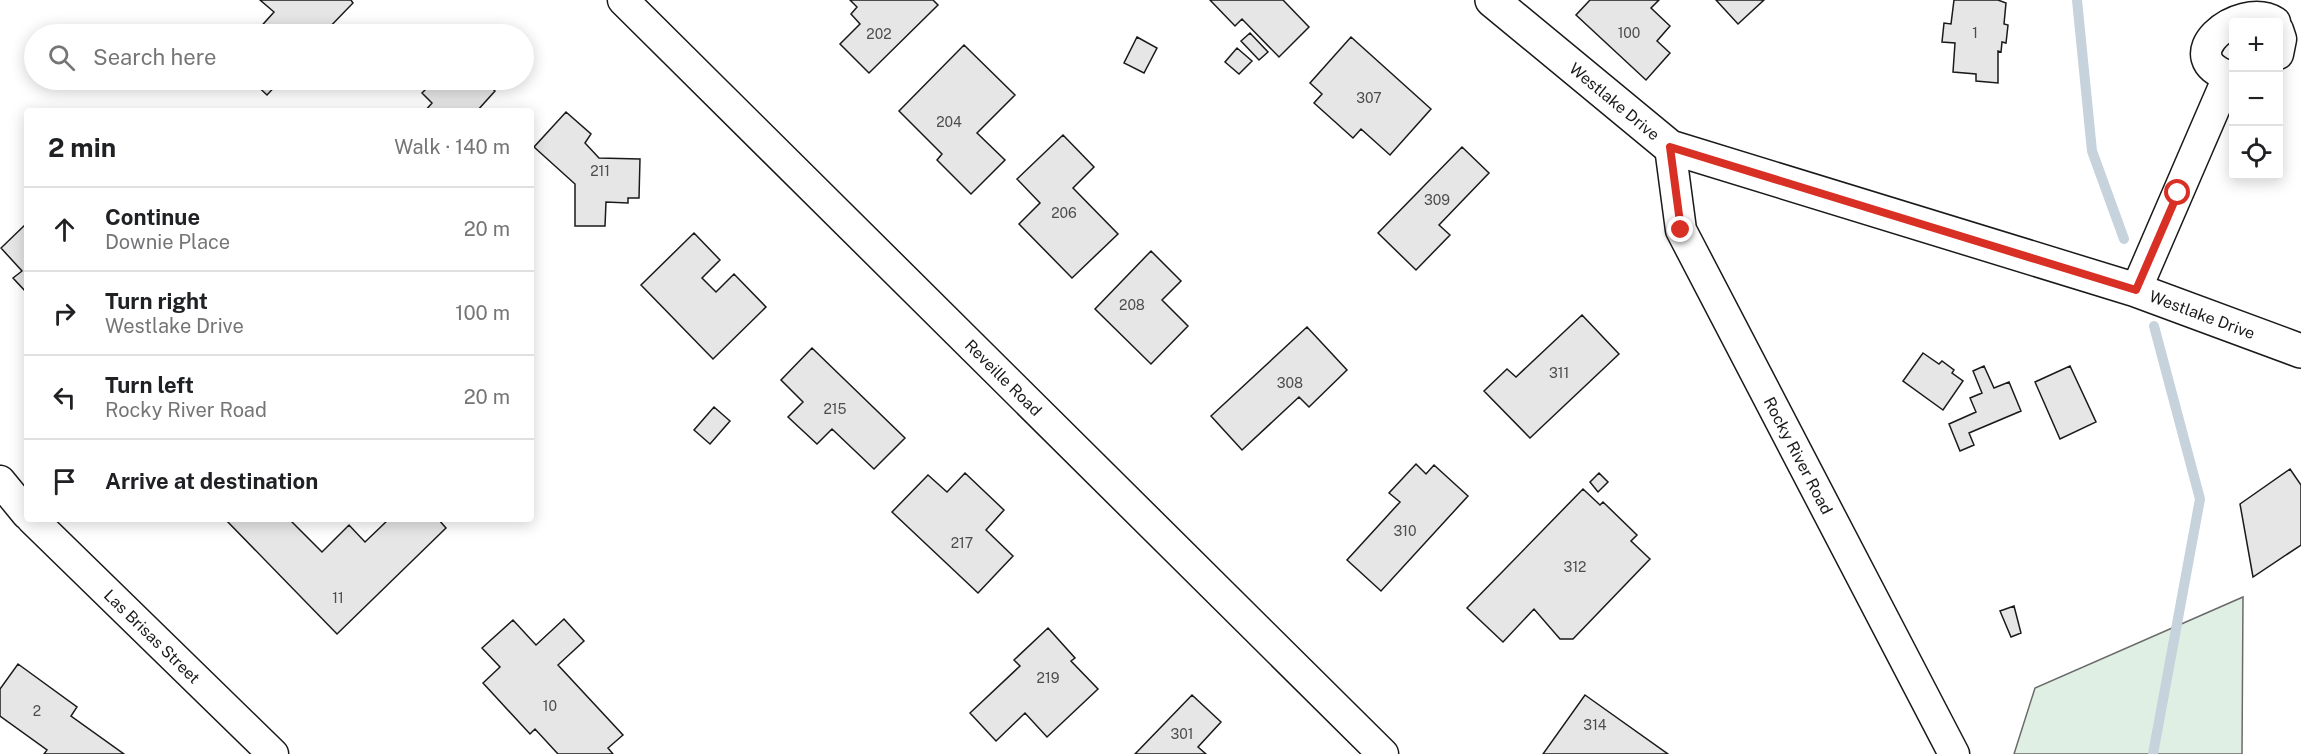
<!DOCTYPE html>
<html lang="en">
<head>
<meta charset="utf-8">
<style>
  :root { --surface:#fff; --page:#f6f6f6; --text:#202124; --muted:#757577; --line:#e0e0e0 }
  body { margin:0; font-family:"Public Sans",sans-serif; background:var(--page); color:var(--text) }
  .controls { position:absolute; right:18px; top:18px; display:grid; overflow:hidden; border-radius:6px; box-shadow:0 3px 15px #0003 }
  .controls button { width:54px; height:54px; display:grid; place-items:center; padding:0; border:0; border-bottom:2px solid var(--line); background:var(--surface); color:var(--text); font:30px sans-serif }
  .stop { position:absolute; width:18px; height:18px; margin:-14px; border:4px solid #d93025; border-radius:50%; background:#fff }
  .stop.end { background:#d93025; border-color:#fff; box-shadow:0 2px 6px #0008 }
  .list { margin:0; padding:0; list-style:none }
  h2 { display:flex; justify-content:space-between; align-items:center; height:78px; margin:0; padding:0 24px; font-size:26px }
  h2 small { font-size:20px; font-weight:400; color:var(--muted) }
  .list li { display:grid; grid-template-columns:39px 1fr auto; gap:18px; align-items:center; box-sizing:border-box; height:84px; padding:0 24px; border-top:2px solid var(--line) }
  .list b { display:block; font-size:22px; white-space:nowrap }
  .list p { margin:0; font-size:20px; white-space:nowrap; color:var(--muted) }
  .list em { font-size:20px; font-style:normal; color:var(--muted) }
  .icon { flex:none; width:33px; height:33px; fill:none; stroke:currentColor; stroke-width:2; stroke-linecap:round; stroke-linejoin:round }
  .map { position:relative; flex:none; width:2301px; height:754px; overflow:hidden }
  .search { position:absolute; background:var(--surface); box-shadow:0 3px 15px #0003; left:24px; top:24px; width:510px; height:66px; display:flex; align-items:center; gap:15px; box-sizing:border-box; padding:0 21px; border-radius:33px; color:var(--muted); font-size:22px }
  .panel { position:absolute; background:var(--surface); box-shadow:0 3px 15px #0003; left:24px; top:108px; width:510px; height:414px; border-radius:6px }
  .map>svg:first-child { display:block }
  .green { fill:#e0efe3; stroke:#6a6a6a; stroke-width:1.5 }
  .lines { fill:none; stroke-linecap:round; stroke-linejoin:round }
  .stream { stroke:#c6d2dc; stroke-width:10 }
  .building { fill:#e6e6e6; stroke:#1a1a1a; stroke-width:1.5 }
  .minor-casing { stroke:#1a1a1a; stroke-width:33 }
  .tertiary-casing { stroke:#1a1a1a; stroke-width:36 }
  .minor { stroke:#fff; stroke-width:30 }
  .tertiary { stroke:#fff; stroke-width:33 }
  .route { stroke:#d93025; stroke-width:8 }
  .labels { text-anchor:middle; stroke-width:4.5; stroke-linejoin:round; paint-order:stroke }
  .number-label { font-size:14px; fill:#4d4d4d }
  .street-label { font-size:16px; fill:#1a1a1a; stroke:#fff }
</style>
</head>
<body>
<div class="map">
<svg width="2301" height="754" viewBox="0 0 2301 754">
  <rect width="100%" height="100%" fill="#fff"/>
  <path class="green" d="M2243,597L2242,754H2014L2035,688Z"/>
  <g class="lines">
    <path class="stream" d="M2077,0L2092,151L2124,239
      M2153,754L2200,499L2154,326"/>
  </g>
  <path class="building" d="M260,0H351L353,3L323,34H261L257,31L274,12Z
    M850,0H933L938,5L869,73L840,44L860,24L851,14L857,7Z
    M1210,0H1283L1309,27L1279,57L1242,19L1235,26Z
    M1590,0H1659L1651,8L1670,26L1657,41L1670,53L1646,80L1576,15Z
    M1716,0H1764L1738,24Z
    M1954,0H1998L2006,3L2004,24L2008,25L2006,43L2002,42L2001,52L1998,51V83L1976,81V74L1953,72L1955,43L1942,42L1944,23L1951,24Z
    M1250,33L1268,52L1259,60L1241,41Z
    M1137,37L1157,48L1144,73L1124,63Z
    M1351,37L1431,109L1390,155L1361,129L1353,138L1314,103L1322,94L1310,83Z
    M964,45L1015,95L977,133L1005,160L971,194L937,160L942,154L899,111Z
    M1237,48L1252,61L1239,74L1225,62Z
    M251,80H281L267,95Z
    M435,80H483L495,91L477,111H425L432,103L422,93Z
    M566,112L591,134L585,143L599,158L640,159L639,198H628V203L606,202L605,226H575V184L534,147Z
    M1063,135L1094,167L1073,188L1118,234L1072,278L1019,224L1040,203L1017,179Z
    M1462,147L1489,173L1439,225L1450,235L1416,270L1378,233Z
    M27,223V293L13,278L22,271L1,248Z
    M694,233L720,260L702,278L716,292L734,274L766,307L713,359L641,285Z
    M1151,251L1181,281L1162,300L1188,326L1151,364L1095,309Z
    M1582,315L1619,354L1530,438L1484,391L1507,369L1516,377Z
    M1307,327L1347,370L1309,407L1299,397L1242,450L1211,416Z
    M812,348L905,438L874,469L832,429L817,444L788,417L803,402L781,380Z
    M1923,353L1939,364L1942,361L1954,370L1952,373L1963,381L1943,410L1903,381Z
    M1984,366L1994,388L2009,382L2021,411L1969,433L1974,445L1960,451L1949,424L1976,412L1970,398L1982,393L1973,371Z
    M2070,366L2096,422L2060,439L2035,382Z
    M714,407L730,421L710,444L694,430Z
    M1416,464L1426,474L1434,465L1468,496L1381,591L1347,560L1400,502L1389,493Z
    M2290,469L2301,485V545L2253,577L2240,504Z
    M965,473L1004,510L986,530L1013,556L978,593L892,512L928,475L947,492Z
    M1599,473L1608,482L1598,492L1590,482Z
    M1583,489L1600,505L1603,502L1637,535L1631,541L1650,559L1573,639H1560L1534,609L1503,642L1467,608Z
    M225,519H289L322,552L349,525L365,542L389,519H438L446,528L337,634Z
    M2014,606L2021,633L2011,637L2000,611Z
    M564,619L584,641L558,665L623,735L608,748L613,754H558L535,729L530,734L483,683L500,667L482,648L513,620L536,645Z
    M1048,628L1075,658L1071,661L1098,689L1047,737L1025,713L996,741L970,713L1020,666L1014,660Z
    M18,664L77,707L71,716L124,754H44L47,750L0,716V689Z
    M1192,695L1221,722L1198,747L1206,754H1135Z
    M1585,695L1668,754H1543Z"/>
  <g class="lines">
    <g class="minor-casing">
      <g id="minor">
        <path id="s1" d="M623,0L1383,754"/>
        <path d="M2278,30L2281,39L2278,54"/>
        <path d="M2234,78C2166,59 2239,0 2275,22"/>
        <path id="s2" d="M1670,147L1681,230L1954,754"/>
        <path d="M2136,290L2228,77"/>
        <path d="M0,481L27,514"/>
        <path id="s3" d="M32,519L273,754"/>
      </g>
    </g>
    <g class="tertiary-casing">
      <g id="tertiary">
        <path id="s4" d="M1492,0L1670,147L2136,290L2301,351"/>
      </g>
    </g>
    <use href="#minor" class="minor"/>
    <use href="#tertiary" class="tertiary"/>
  </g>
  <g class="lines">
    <path class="route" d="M1681,230L1670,147L2136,290L2178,193"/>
  </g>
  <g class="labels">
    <g class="number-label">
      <text x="1629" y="38">100</text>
      <text x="1975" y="38">1</text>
      <text x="879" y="39">202</text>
      <text x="1369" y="103">307</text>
      <text x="949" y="127">204</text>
      <text x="600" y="176">211</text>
      <text x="1437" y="205">309</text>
      <text x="1064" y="218">206</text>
      <text x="1132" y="310">208</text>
      <text x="1559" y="378">311</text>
      <text x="1290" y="388">308</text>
      <text x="835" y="414">215</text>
      <text x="1405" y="536">310</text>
      <text x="962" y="548">217</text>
      <text x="1575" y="572">312</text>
      <text x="338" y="603">11</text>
      <text x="1048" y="683">219</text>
      <text x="550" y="711">10</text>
      <text x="37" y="716">2</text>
      <text x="1595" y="730">314</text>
      <text x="1182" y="739">301</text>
    </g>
    <g class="street-label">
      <text dy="6" stroke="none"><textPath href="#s4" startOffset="159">Westlake Drive</textPath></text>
      <text dy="6" stroke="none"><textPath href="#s4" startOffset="789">Westlake Drive</textPath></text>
      <text dy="6" stroke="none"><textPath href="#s1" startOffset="536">Reveille Road</textPath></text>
      <text dy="6" stroke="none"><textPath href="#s2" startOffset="338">Rocky River Road</textPath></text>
      <text dy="6" stroke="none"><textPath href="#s3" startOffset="168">Las Brisas Street</textPath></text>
    </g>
  </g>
</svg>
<div class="controls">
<button>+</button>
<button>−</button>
<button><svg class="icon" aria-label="locate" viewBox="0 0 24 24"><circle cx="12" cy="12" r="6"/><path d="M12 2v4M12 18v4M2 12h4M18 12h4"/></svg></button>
</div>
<div class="stop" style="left:2178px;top:193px"></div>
<div class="stop end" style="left:1681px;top:230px"></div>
<div class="search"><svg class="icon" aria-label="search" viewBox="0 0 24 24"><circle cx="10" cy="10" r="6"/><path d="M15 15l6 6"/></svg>Search here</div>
<section class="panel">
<h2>2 min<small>Walk · 140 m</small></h2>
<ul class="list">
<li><svg class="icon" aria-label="ahead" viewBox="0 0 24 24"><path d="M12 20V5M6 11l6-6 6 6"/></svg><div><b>Continue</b><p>Downie Place</p></div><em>20 m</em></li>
<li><svg class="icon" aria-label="right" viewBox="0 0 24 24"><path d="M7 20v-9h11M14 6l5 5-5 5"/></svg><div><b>Turn right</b><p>Westlake Drive</p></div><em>100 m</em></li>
<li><svg class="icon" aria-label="left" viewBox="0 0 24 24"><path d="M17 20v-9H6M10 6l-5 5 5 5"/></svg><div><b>Turn left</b><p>Rocky River Road</p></div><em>20 m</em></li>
<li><svg class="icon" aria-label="arrive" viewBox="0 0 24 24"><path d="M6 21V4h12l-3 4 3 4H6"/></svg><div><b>Arrive at destination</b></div></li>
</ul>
</section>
</div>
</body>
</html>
